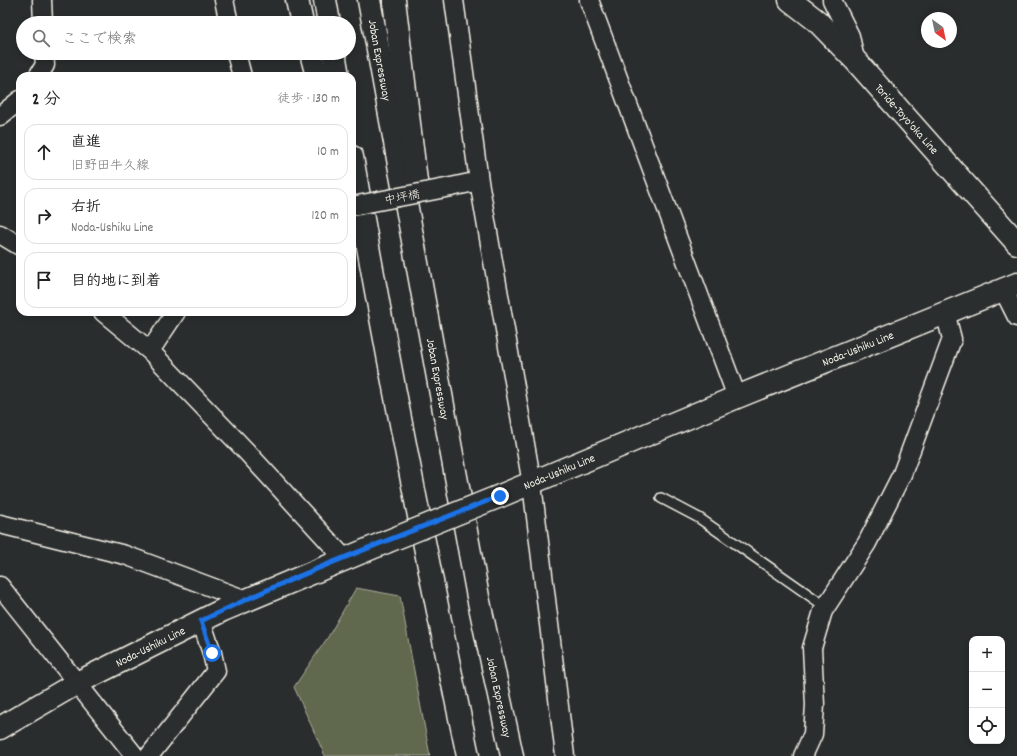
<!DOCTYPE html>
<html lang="ja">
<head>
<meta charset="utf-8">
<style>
  :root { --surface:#fff; --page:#f2f2f2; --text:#222; --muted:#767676; --line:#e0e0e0 }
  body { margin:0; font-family:Dekko,"Klee One",sans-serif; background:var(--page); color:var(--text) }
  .controls { position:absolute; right:12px; bottom:12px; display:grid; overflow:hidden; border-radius:8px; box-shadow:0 2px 6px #0003 }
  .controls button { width:36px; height:36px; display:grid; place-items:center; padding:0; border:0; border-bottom:1px solid var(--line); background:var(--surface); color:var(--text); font:20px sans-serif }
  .compass { position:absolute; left:921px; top:12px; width:36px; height:36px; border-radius:50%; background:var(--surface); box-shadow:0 2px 6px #0003; rotate:147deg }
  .stop { position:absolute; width:12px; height:12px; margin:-9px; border:3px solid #1a73e8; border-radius:50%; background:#fff }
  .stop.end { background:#1a73e8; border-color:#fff; box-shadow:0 1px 4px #0008 }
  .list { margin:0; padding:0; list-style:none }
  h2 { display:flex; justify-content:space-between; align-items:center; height:52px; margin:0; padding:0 16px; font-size:17px }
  h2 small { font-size:13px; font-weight:400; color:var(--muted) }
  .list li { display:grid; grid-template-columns:26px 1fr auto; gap:12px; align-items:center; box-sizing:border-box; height:56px; margin:0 8px 8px; padding:0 8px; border:1px solid var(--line); border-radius:12px }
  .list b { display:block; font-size:15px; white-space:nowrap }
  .list p { margin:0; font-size:13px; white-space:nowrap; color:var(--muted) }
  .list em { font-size:13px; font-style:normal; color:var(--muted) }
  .icon { flex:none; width:22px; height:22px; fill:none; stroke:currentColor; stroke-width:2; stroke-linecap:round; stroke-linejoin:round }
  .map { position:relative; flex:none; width:1017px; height:756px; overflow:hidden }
  .search { position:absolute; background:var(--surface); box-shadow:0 2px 6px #0003; left:16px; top:16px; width:340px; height:44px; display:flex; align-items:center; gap:10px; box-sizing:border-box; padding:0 14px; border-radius:22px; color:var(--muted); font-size:15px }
  .panel { position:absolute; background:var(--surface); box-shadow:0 2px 6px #0003; left:16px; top:72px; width:340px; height:244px; border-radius:12px }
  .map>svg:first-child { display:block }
  .green { fill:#61684e; stroke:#aaac9b }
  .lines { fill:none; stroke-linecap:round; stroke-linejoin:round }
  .service-casing { stroke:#f4f1e8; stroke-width:12 }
  .minor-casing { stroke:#f4f1e8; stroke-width:21 }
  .primary-casing { stroke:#f4f1e8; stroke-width:25 }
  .motorway-casing { stroke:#f4f1e8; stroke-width:25 }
  .service { stroke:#2a2d2e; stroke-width:9 }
  .minor { stroke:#2a2d2e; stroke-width:18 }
  .primary { stroke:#2a2d2e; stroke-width:22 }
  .motorway { stroke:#2a2d2e; stroke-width:22 }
  .minor-bridge-casing { stroke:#f4f1e8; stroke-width:21; stroke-linecap:butt }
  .primary-bridge-casing { stroke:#f4f1e8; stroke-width:25; stroke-linecap:butt }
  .minor-bridge { stroke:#2a2d2e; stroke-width:18 }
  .primary-bridge { stroke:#2a2d2e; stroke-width:22 }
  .route { stroke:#1a73e8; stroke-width:5 }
  .labels { text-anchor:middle; stroke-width:3; stroke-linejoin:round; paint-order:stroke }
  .street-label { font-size:12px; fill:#f4f1e8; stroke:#2a2d2e }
</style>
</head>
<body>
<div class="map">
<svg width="1017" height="756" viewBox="0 0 1017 756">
  <rect width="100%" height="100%" fill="#2a2d2e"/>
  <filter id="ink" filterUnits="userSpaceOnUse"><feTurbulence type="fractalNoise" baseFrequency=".025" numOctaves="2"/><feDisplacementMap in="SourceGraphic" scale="8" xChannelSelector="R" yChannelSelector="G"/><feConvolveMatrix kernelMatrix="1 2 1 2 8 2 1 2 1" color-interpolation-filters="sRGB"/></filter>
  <g filter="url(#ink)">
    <path class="green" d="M356,588L400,596L430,756H325L294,687L328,637Z"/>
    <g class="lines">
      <g class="service-casing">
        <path id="service" d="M661,498L699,518L826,607"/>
      </g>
      <g class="minor-casing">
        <path id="minor" d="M42,0L43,23
          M224,0L229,23
          M454,0L479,181L532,484L565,756
          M589,0L737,397
          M832,0L850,36L855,60
          M236,53L242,76
          M38,76L45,65L44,53
          M0,116L20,100
          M451,187L479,181
          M0,234L20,246
          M1003,289L1017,317
          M103,312L150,351
          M176,312L150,351L246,451L344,558
          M0,524L125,555L246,600
          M0,586L135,756
          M149,756L216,671L212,653L201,621
          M803,756L813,734L815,705L812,648L823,611L867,543L902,474L952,339L945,312"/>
      </g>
      <g class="primary-casing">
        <g id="primary">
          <path id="s1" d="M790,0L817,21L855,60L1017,243"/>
          <path id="s2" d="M500,496L737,397L1017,284"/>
          <path id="s3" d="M0,728L77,683L223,610L386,542"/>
        </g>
      </g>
      <g class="motorway-casing">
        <g id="motorway">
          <path d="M297,0L302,23"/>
          <path d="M325,0L329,23"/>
          <path id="s4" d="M369,0L478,597L512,756"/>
          <path d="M394,0L416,181"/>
          <path d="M311,53L317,76"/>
          <path d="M334,53L338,76"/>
          <path d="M352,157C387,357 426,557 468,756"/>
        </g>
      </g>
      <use href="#service" class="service"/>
      <use href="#minor" class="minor"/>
      <use href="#primary" class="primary"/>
      <use href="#motorway" class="motorway"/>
      <g class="minor-bridge-casing">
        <path id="minor-bridge" d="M352,206L451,187"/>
      </g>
      <g class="primary-bridge-casing">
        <path id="primary-bridge" d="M386,542L500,496"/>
      </g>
      <use href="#minor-bridge" class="minor-bridge"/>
      <use href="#primary-bridge" class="primary-bridge"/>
    </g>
  </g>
  <g class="lines" filter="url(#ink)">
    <path class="route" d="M212,653L201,621C298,573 400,536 500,496"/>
  </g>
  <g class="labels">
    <g class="street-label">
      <text dy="4" stroke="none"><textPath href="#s4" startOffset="61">Joban Expressway</textPath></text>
      <text dy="4" stroke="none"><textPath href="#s1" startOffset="167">Toride-Toyo'oka Line</textPath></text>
      <text transform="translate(402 197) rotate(-11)" y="4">中坪橋</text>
      <text dy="4" stroke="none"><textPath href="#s2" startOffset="387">Noda-Ushiku Line</textPath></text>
      <text dy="4" stroke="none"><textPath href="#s4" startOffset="385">Joban Expressway</textPath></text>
      <text dy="4" stroke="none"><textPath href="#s2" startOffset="64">Noda-Ushiku Line</textPath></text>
      <text dy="4" stroke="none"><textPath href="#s3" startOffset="171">Noda-Ushiku Line</textPath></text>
      <text dy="4" stroke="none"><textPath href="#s4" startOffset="709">Joban Expressway</textPath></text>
    </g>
  </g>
</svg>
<div class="controls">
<button>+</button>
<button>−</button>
<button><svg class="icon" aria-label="locate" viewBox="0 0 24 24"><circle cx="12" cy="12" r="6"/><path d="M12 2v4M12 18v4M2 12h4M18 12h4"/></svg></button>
</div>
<svg class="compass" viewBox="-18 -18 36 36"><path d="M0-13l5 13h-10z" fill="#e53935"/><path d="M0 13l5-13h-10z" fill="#767676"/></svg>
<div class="stop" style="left:212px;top:653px"></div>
<div class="stop end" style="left:500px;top:496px"></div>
<div class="search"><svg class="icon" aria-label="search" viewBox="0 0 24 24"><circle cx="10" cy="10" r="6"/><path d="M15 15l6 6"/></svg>ここで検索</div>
<section class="panel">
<h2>2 分<small>徒歩 · 130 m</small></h2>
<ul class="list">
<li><svg class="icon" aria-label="ahead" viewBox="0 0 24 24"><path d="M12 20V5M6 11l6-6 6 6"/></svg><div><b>直進</b><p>旧野田牛久線</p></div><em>10 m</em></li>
<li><svg class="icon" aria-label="right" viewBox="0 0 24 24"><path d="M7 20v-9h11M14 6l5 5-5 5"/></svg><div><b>右折</b><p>Noda-Ushiku Line</p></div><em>120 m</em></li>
<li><svg class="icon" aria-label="arrive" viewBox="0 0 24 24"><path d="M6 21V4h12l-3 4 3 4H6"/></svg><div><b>目的地に到着</b></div></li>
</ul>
</section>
</div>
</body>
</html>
